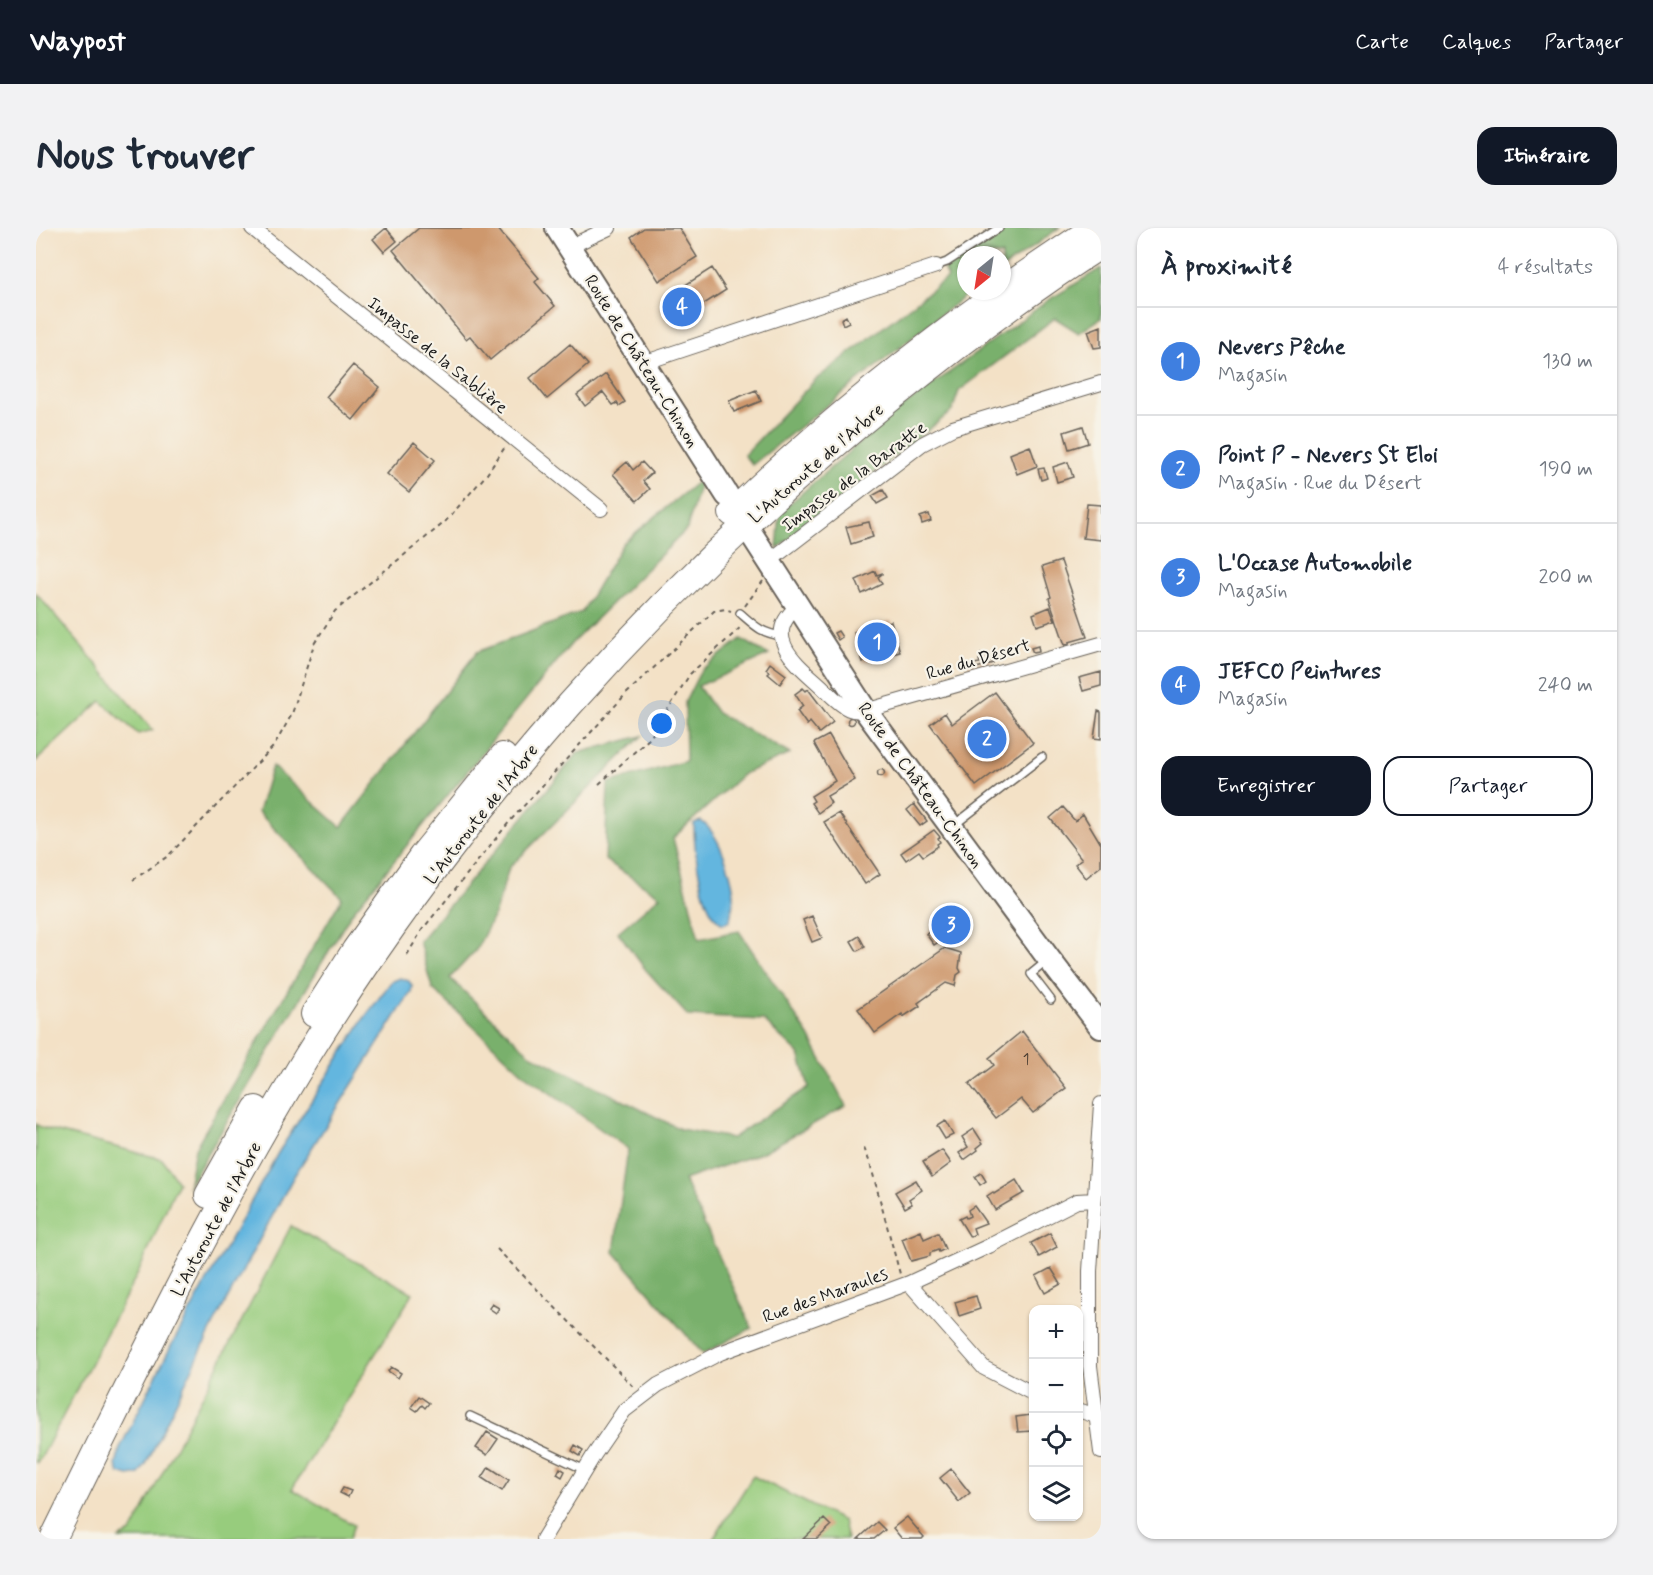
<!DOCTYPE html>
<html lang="fr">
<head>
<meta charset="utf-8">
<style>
  :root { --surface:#fff; --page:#f2f2f3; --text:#1f2937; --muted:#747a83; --line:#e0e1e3; --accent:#111827 }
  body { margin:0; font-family:Mynerve,sans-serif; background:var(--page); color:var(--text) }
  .controls { position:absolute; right:18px; bottom:18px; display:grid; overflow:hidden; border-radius:12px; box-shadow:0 2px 4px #0004 }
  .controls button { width:54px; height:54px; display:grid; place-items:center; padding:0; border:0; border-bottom:2px solid var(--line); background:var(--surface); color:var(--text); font:30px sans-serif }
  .compass { position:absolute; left:921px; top:18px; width:54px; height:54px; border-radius:50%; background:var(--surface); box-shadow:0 2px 4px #0004; rotate:210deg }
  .you { position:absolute; left:626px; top:496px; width:21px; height:21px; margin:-15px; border:4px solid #fff; border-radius:50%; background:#1a73e8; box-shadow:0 0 0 9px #1a73e833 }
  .badge { display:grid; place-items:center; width:39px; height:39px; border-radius:50%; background:var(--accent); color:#fff; font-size:20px; font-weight:700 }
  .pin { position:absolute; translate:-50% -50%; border:3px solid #fff; box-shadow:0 2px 6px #0006 }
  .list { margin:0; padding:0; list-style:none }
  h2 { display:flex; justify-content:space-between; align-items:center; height:78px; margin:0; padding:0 24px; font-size:26px }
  h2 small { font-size:20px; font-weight:400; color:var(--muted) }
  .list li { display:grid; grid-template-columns:39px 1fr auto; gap:18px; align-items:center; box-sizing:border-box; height:108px; padding:0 24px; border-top:2px solid var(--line) }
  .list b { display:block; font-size:22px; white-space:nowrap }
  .list p { margin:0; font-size:20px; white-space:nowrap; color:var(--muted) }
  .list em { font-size:20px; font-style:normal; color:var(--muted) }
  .actions { display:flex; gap:12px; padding:18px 24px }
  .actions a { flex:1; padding:14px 0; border:2px solid var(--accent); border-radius:18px; text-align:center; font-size:21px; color:var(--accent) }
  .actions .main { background:var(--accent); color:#fff }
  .icon { flex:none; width:33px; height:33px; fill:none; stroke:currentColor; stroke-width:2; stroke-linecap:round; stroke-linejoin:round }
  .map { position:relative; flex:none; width:1065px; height:1311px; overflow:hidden; border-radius:18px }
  header { display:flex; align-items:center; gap:36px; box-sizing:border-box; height:84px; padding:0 30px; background:var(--accent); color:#fff }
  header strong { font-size:28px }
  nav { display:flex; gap:33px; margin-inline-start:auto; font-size:21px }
  .intro { display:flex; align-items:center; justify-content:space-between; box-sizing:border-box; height:144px; padding:0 36px }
  h1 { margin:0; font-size:42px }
  .button { padding:15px 27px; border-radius:18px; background:var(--accent); color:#fff; font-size:21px; font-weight:700 }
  main { display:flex; gap:36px; padding:0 36px }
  aside { flex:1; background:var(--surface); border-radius:18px; box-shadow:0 2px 4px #0004 }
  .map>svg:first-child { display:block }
  .green { fill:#97cc7d; stroke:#5a744c; stroke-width:1.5 }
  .forest { fill:#79b06c; stroke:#4a6644; stroke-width:1.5 }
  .water { fill:#63b6df; stroke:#40697e; stroke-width:1.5 }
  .building { fill:#ce986d }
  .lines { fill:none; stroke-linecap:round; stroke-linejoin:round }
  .service-casing { stroke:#676158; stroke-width:10 }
  .minor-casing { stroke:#676158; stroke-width:16 }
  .primary-casing { stroke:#676158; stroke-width:26 }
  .motorway-casing { stroke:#676158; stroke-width:28 }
  .path { stroke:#676158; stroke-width:2; stroke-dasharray:4.5 4.5; stroke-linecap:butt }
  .service { stroke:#fff; stroke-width:7 }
  .minor { stroke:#fff; stroke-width:14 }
  .primary { stroke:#fff; stroke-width:22 }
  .motorway { stroke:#fff; stroke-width:26 }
  .labels { text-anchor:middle; stroke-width:4.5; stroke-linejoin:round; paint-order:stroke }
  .number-label { font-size:15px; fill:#483b30 }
  .street-label { font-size:18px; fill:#1c1c1c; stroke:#f7f3e8 }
</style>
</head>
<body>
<header>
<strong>Waypost</strong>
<nav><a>Carte</a><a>Calques</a><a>Partager</a></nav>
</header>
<div class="intro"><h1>Nous trouver</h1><a class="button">Itinéraire</a></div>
<main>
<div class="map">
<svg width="1065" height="1311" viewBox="0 0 1065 1311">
  <rect width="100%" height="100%" fill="#f7f3e8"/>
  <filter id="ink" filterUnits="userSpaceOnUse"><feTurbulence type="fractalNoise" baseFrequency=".0167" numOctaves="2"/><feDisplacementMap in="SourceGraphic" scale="12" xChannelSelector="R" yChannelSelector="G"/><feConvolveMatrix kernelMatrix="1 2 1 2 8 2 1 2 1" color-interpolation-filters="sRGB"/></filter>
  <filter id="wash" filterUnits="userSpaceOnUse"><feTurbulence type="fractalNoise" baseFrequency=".008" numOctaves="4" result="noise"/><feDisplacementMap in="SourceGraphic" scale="24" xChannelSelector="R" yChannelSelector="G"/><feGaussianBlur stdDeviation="1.35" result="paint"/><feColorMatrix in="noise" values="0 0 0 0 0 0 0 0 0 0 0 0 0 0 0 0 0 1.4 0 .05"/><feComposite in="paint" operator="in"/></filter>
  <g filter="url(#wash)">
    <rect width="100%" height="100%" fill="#f3e1c6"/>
    <path class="green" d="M0,365L117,502L102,506L65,473L0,533Z
      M0,896L6,900L126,931L142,954L103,1043L5,1230L0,1235Z
      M255,998L377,1065L256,1261L318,1297L313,1311H82L95,1305Z
      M717,1248L807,1293L811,1311H677Z"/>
    <path class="forest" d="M968,0H1023L966,41V27H930V63H935L716,237L708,227L779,152L912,49L907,41Z
      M1065,40V90L1043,105L1019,90L923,163L916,183L741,321L744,284L855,187L1011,73Z
      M665,251L651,301L536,415L315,686L152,959L159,920L306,670L222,584L236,538L305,599L441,424L546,384L587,315Z
      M705,411L733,427L662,458L681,485L754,526L707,546L637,610L663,711L703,703L773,808L810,878L727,924L648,952L716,1100L667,1126L578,1024L592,921L489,847L396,760L383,713L542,525L606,508L473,640L459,685L440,722L414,750L494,826L644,901L696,910L773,859L763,826L727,792L652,788L609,741L582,704L624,668L569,632L572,555L650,533L649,474L665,442Z"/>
    <path class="water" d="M665,593C683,605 695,643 698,665C698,673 695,684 694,693L687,696C664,684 658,619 658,595Z
      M364,750L373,753L376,758L375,764L258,948L178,1096L110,1236L103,1246L93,1248L83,1245L80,1237L84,1220L135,1118L242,925L329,789L355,754Z"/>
    <g id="blocks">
      <path class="building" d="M350,0L361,13L348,24L337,11Z
        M383,0H461L503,50L499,54L519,78L454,132L434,108L430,111L357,22Z
        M608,0H643L661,29L623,53L595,9Z
        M676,40L690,62L646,90L632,68Z
        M810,88L813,94L807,97L805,91Z
        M1065,98V119L1058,120L1052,103Z
        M534,116L552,137L511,171L494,150Z
        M317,137L344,159L317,192L290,169Z
        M570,146L589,174L583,178L581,175L577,177L567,164L549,178L541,167Z
        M720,162L725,173L698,184L693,173Z
        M1047,198L1052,215L1033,221L1028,204Z
        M378,214L399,232L373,264L351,246Z
        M994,218L1001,238L981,246L974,226Z
        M591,234L597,242L606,234L616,245L607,253L614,261L601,273L577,246Z
        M1032,234L1037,249L1021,254L1017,239Z
        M1008,240L1011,250L1005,252L1002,241Z
        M847,262L852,270L841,276L836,268Z
        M1051,276L1065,277V312L1047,310Z
        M893,286L895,293L886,296L884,289Z
        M833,294L837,309L815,316L810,299Z
        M1025,333L1051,409L1033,414V416L1029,417L1013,370L1015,369L1006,339Z
        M839,343L841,347L846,345V346L842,349L846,356L826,366L820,352Z
        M1014,379L1019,392L1001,398L997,386Z
        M855,393L864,424L827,434L818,404Z
        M802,403L806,409L802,412L798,405Z
        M1002,418L1003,424L997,425L995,420Z
        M950,425L957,435L934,442L932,437L944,435L943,432L947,430L945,426Z
        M734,435L750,447L744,456L732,446L734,444L730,441Z
        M1065,444V458L1047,463L1043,450Z
        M767,460L770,463L772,461L797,494L783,505L774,494L771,497L761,483L767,478L759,466Z
        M959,464L997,515L940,558L894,496L909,485L916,496Z
        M1062,483L1065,484V511L1058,510Z
        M811.5 493a3.5 3.5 0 1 1 7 0a3.5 3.5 0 1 1-7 0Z
        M793,507L819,552L791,568L795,575L782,585L775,575L778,573L775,568L799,553L778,515Z
        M841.5 545a3.5 3.5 0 1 1 7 0a3.5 3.5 0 1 1-7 0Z
        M878,576L891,593L884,598L871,582Z
        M1027,579L1039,593L1047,586L1065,616V638L1050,650L1039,636L1046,631L1014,590Z
        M803,585L844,646L829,656L788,594Z
        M898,602L904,609L902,610L904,614L901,616L902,618L887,628L883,623L870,632L865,625Z
        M919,686L927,697L898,717L890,706Z
        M776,688L786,710L776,714L767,692Z
        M823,708L829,719L821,723L815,713Z
        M909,720L925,725L923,740L925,744L921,747L919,758L910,755L882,775L884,778L867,789L866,786L839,805L822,781Z
        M986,803L1030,860L997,885L985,871L960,890L933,856L958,837L953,830Z
        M909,893L917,907L909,911L901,898Z
        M938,901L947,915L941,920L942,922L928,932L923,925L932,919L926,909Z
        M906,922L915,935L896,949L887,934Z
        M945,945L950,953L944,957L939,949Z
        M880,952L886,962L873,971L876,976L869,980L859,964Z
        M980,952L988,965L959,982L951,968L957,964L958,966Z
        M938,978L950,995L937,1000L939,1006L934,1009L923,991L929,988L930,990L934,988L932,982Z
        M885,1003L888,1011L902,1005L909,1021L903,1024L902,1022L894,1025V1028L875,1033L866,1011Z
        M1014,1005L1021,1019L1003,1029L995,1015Z
        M1015,1040L1025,1056L1009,1065L1000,1048Z
        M940,1068L944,1081L923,1088L919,1074Z
        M456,1076L463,1080L460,1085L453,1080Z
        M355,1139L365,1145L362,1150L352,1143Z
        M383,1168L393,1175L389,1180L386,1177L381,1183L375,1179Z
        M995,1187L996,1203L982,1204L980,1189Z
        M451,1204L462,1211L451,1227L440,1220Z
        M539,1217L547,1222L544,1228L536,1223Z
        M453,1239L473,1252L466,1263L446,1250Z
        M524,1240L529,1243L526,1249L521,1246Z
        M915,1241L934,1265L923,1274L904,1250Z
        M307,1260L315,1263L312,1269L304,1265Z
        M871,1289L888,1309L886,1311H866L857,1300Z
        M788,1291L795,1298L781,1311H767Z
        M841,1294L849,1302L838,1311H822Z"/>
    </g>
  </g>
  <g filter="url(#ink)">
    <use href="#blocks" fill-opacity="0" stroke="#676158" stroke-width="1.5"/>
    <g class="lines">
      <g class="service-casing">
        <path id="service" d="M900,38L911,34L963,0
          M704,385C719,398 725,405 746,408
          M917,598L1006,529
          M1011,733L995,746L1015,772
          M434,1188L549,1242"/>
      </g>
      <g class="minor-casing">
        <path id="minor" d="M216,0L565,281
          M533,19L573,0
          M607,135L900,38
          M732,334L886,216L917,200L1065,155
          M761,379C725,409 761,436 784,457C793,465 802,476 813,481C820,484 828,482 836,481L1065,416
          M1065,876L1054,1043V1138L1065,1224
          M873,1055L948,1140L998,1166
          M1042,1182L1060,1188
          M507,1311L558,1227L588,1183L622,1157L684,1125L873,1055L953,1018L1041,973L1058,972"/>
      </g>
      <g class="primary-casing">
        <path id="primary" d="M521,0L691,267
          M716,307L829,482L1013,731L1065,799"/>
      </g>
      <g class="motorway-casing">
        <path id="motorway" d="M966,62L1058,0
          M696,285C780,204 871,131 965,63
          M278,786L319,722L386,628L467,528
          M172,967L220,881
          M17,1311C97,1148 176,985 270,830C424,580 625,357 853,172C921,117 991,64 1065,17"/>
      </g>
      <path class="path" d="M709,378L727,353
        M563,556L614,510L654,446L706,398
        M97,652L132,628L238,518L256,486L278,416L299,383L409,294L451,246L469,219
        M371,727L386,702L474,593L589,467L678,383L689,381L695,383
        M828,920L834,935L864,1046
        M461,1021L599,1160"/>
      <use href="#service" class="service"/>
      <use href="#minor" class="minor"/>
      <use href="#primary" class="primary"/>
      <use href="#motorway" class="motorway"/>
    </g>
  </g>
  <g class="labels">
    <g class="number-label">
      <text x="990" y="836">1</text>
    </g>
    <g class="street-label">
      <text transform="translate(402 127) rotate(39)" y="6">Impasse de la Sablière</text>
      <text transform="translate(606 133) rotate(58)" y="6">Route de Château-Chinon</text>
      <text transform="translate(780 235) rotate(-41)" y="6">L'Autoroute de l'Arbre</text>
      <text transform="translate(818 248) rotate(-36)" y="6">Impasse de la Baratte</text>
      <text transform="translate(942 431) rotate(-16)" y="6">Rue du Désert</text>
      <text transform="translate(885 557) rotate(54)" y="6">Route de Château-Chinon</text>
      <text transform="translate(445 586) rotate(-52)" y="6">L'Autoroute de l'Arbre</text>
      <text transform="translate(180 991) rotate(-62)" y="6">L'Autoroute de l'Arbre</text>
      <text transform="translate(789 1067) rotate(-20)" y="6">Rue des Maraules</text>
    </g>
  </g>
</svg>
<div class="controls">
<button>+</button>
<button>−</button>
<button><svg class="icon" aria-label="locate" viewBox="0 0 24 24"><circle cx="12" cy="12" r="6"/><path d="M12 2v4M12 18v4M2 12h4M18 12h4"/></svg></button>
<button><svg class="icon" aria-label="layers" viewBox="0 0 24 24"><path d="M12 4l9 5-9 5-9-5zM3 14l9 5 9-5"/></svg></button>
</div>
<svg class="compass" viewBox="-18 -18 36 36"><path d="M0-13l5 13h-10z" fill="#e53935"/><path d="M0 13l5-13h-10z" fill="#747a83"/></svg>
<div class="you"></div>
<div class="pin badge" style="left:841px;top:414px;background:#3f7fe0">1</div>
<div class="pin badge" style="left:951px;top:511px;background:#3f7fe0">2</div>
<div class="pin badge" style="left:915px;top:697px;background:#3f7fe0">3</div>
<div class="pin badge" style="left:646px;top:79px;background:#3f7fe0">4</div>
</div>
<aside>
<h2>À proximité<small>4 résultats</small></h2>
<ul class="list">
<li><span class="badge" style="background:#3f7fe0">1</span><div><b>Nevers Pêche</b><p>Magasin</p></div><em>130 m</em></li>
<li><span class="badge" style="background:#3f7fe0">2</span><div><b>Point P - Nevers St Eloi</b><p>Magasin · Rue du Désert</p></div><em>190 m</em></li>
<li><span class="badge" style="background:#3f7fe0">3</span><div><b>L'Occase Automobile</b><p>Magasin</p></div><em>200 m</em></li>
<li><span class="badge" style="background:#3f7fe0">4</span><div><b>JEFCO Peintures</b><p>Magasin</p></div><em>240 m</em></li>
</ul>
<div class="actions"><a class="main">Enregistrer</a><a>Partager</a></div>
</aside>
</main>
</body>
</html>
